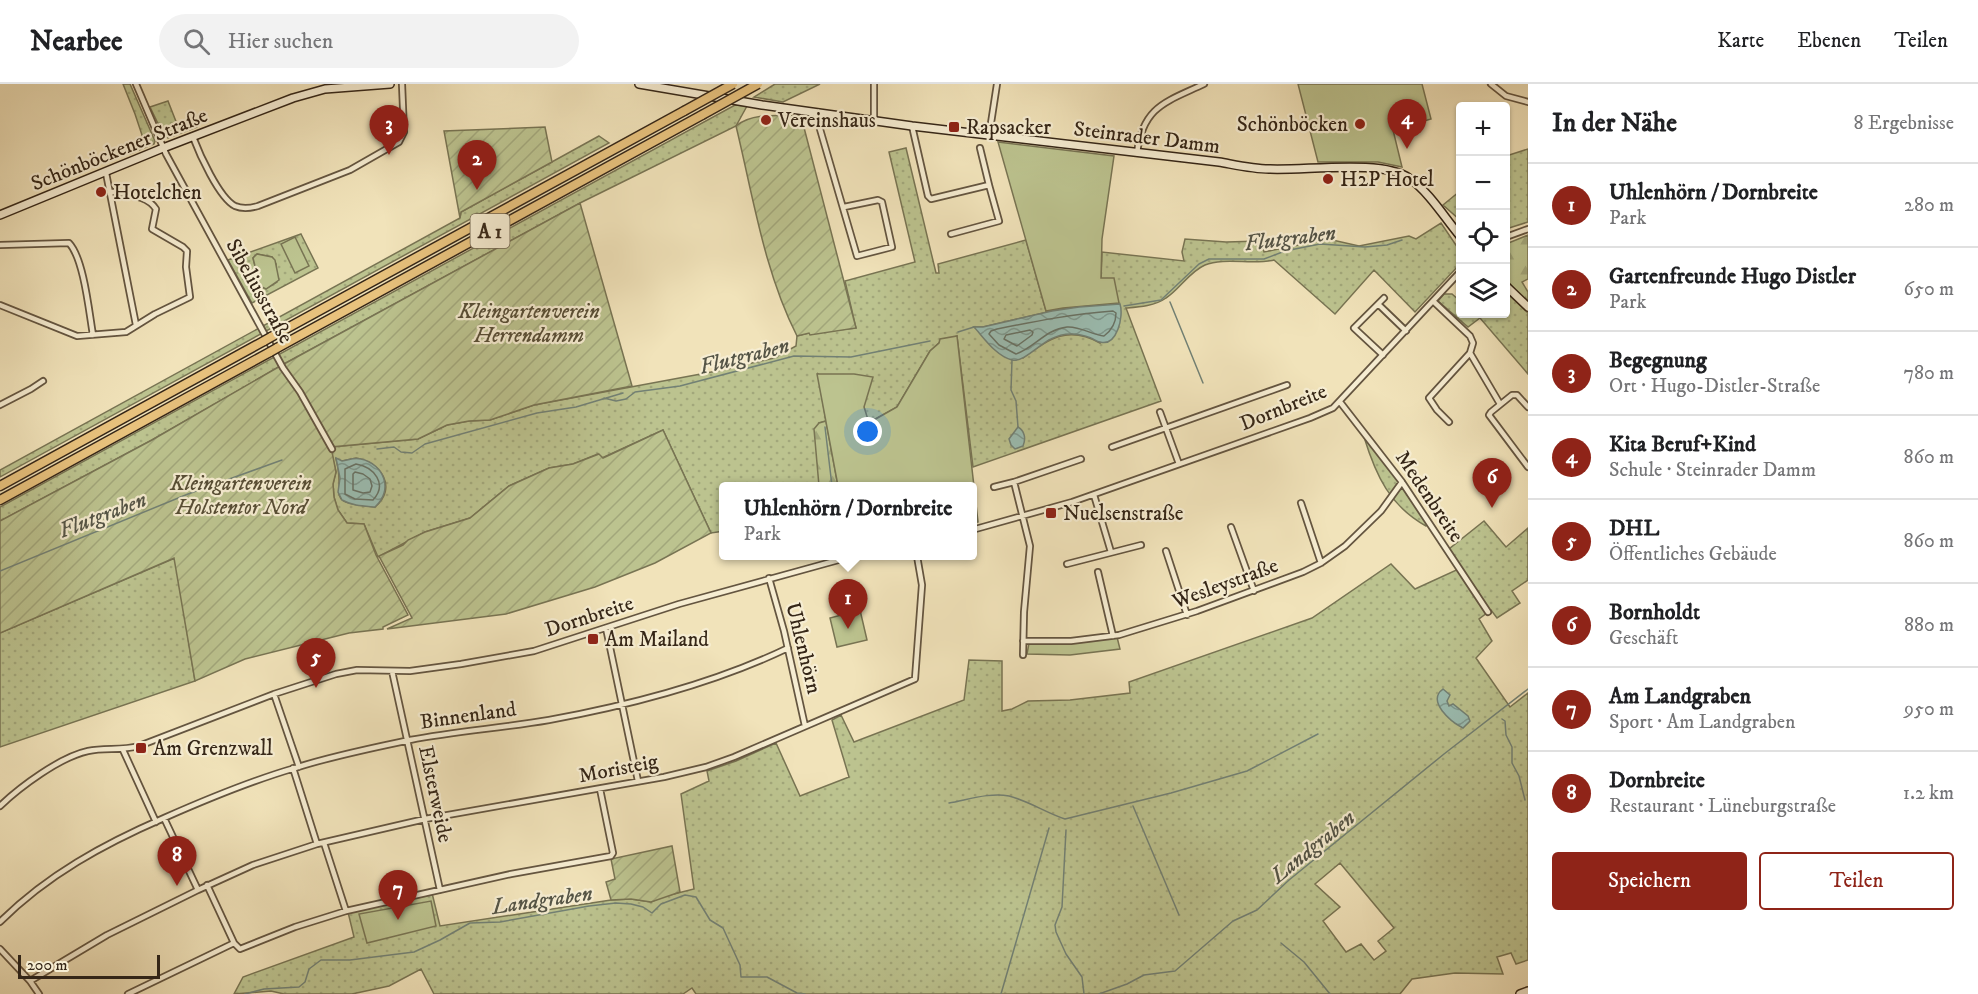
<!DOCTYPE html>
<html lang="de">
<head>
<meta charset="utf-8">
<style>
  :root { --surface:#fff; --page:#f2f2f2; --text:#202124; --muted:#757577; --line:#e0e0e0; --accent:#8f2418 }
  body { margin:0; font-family:"IM FELL DW Pica",serif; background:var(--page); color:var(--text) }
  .controls { position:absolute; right:18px; top:18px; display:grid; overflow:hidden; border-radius:6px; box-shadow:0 2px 4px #0004 }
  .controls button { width:54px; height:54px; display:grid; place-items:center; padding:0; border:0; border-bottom:2px solid var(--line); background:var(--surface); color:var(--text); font:30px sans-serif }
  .scale { position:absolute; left:18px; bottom:15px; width:142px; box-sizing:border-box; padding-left:6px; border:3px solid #352617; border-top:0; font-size:16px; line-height:21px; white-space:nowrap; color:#352617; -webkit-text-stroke:4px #f6edd2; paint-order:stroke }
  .you { position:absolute; left:868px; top:348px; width:21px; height:21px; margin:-15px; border:4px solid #fff; border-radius:50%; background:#1a73e8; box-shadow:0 0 0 9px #1a73e833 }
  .badge { display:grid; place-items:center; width:39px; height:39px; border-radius:50%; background:var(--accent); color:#fff; font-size:20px; font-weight:700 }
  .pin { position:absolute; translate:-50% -50px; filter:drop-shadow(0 2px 3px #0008) }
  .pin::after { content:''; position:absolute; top:32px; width:21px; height:18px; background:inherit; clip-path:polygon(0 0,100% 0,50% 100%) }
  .popup { position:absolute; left:719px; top:398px; width:258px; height:78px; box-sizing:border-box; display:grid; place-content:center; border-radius:6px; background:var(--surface); filter:drop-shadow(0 2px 4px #0005); font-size:20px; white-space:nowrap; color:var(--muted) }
  .popup b { font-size:22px; color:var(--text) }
  .popup::after { content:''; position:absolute; left:50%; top:100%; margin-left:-12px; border:12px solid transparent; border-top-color:var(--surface) }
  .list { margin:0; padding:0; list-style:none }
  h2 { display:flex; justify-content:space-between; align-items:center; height:78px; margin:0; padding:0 24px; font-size:26px }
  h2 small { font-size:20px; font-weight:400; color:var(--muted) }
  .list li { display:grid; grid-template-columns:39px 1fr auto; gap:18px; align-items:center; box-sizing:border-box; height:84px; padding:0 24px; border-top:2px solid var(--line) }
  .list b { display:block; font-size:22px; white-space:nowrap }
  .list p { margin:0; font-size:20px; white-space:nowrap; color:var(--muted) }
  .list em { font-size:20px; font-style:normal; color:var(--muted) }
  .actions { display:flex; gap:12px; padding:18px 24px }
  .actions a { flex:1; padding:14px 0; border:2px solid var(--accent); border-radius:6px; text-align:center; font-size:21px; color:var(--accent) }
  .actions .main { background:var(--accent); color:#fff }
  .icon { flex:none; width:33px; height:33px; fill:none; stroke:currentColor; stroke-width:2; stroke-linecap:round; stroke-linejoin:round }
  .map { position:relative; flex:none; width:1528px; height:910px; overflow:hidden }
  header { display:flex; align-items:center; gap:36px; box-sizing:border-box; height:84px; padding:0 30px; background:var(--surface); border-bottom:2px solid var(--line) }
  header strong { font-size:28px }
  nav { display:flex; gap:33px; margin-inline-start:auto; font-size:21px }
  .search { width:420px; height:54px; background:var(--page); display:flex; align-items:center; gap:15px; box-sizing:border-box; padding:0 21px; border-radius:33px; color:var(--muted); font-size:22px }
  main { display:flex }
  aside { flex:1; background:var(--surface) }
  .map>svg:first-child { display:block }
  .grass { fill:url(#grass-dots); stroke:#787453; stroke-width:1.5; fill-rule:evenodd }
  .forest { fill:url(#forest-firs); stroke:#787453; stroke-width:1.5 }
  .park { fill:#bcc38f; stroke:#787453; stroke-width:1.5 }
  .garden { fill:url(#garden-furrows); stroke:#787453; stroke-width:1.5 }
  .water { fill:url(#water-waves); stroke:#728175; stroke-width:1.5 }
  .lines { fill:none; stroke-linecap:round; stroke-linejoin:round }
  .shore { stroke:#687265; stroke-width:1.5 }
  .stream { stroke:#728175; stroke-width:1.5 }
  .street-casing { stroke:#645540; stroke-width:8 }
  .secondary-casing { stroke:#352617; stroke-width:10 }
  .highway-casing { stroke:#352617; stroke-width:11 }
  .street { stroke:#f6edd2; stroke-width:4.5 }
  .secondary { stroke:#f6edd2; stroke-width:7 }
  .highway { stroke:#e8c27d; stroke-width:8 }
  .highway-bridge-casing { stroke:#352617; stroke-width:11; stroke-linecap:butt }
  .highway-bridge { stroke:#e8c27d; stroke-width:8 }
  .poi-dot { fill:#8f2418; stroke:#f6edd2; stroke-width:2 }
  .labels { text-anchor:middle; stroke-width:4.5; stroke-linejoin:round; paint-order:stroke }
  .shield { fill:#f6edd2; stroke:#6f624f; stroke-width:1.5 }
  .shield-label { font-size:20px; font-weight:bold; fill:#352617 }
  .poi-label { font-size:21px; fill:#352617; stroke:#f6edd2; text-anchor:start }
  .street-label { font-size:21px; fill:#352617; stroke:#f6edd2 }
  .park-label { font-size:21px; font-style:italic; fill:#574d35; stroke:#f6edd2 }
  .water-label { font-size:22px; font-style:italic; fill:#545446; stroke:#f6edd2 }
</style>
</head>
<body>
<header>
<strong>Nearbee</strong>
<div class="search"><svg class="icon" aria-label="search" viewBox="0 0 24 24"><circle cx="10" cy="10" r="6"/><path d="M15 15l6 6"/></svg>Hier suchen</div>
<nav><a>Karte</a><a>Ebenen</a><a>Teilen</a></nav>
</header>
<main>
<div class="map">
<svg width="1528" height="910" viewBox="0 0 1528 910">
  <defs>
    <pattern id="grass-dots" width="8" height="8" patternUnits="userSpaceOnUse" patternTransform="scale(1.5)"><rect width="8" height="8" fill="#bcc38f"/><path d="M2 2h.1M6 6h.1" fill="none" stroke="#a2a77b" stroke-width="1.8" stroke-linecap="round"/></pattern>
    <pattern id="forest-firs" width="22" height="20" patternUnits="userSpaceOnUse" patternTransform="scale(1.5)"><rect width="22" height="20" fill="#bcc38f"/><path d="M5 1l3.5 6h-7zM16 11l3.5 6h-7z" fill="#a2a77b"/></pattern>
    <pattern id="garden-furrows" width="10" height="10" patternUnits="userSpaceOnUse" patternTransform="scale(1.5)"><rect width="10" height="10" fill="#bcc38f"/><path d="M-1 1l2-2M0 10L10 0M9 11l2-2" fill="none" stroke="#a2a77b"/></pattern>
    <pattern id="water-waves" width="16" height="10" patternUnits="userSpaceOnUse" patternTransform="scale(1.5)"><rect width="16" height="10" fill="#9bbeb3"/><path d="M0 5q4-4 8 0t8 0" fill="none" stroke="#7f9a91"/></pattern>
  </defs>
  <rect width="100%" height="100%" fill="#f1e3ba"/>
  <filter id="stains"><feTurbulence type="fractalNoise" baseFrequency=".00333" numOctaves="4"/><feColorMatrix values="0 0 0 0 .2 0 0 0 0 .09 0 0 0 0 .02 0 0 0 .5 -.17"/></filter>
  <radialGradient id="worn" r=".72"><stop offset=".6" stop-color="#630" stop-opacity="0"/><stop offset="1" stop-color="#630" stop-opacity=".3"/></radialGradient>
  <path class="grass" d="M123,0H130L155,57L154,60L129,70L124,63L143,54L135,30Z
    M775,0H820L783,18L754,13Z
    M168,17L177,40L194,36L197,43L168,54L164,52L150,23Z
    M735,21L747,22L736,42L580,119L282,281L152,356L0,437V423Z
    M599,52L609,59L0,393V386L460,134L461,128Z
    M906,64L936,189H939L938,180L1026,156L1046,227L1087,221L1101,195L1102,168L1184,177L1182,168L1185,155L1226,158L1261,157L1264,168L1328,155L1359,162L1409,152L1416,155L1441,139L1460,167V180L1415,228L1374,186L1335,230L1274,176C1253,181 1224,173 1205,181C1189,188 1180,205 1166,214C1155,222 1139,223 1126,224L1161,317L973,383L957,252L939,259L930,267L897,323L868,339L864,323L818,290L826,337L819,339V402H724V447L711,449L663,346L602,374L598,370L573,380L549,384L509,402L470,434L425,448L378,473L364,440L347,439L338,426L334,413L333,400L336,388L330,363L418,355L447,341L469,337L490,336L534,321L717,287L774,274L796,262L797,252L809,249L856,244L845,197L915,178L889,68ZM1101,222L1100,259C1068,241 1048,255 1023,274L975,243H983L1052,227ZM356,374C381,378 398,404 375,423C321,418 347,413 336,375L342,377Z
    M1528,65V138L1506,145V72Z
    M1460,107V136L1443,121Z
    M301,150L318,184L252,219L228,176ZM257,170L272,173L276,180L277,198L266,205L260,202L253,174Z
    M1506,208L1528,229V290L1480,234L1468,243L1438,217L1444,210H1452L1460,217V230H1506Z
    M1364,353H1367L1397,394L1428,441L1426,442C1390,422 1376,392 1364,353Z
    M1484,437L1506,463L1528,444V496L1512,507L1520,519L1497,534L1491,526L1479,535L1492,557L1476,574L1510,623L1528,609V876L1516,880L1511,869L1497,873L1503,890L1455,889L1412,895L1400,910H696L692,904L683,910H434L421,885L389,902L352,910H284L271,907L234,910L243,893L354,853L348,828L432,809L440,842L611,816L631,815L651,818L662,813L694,805L681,710L709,697L707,687L736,677L776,659L800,712L849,693L832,636L841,631L854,658L964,616L969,576L1002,577V627L1012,625L1028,617L1070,616L1130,609L1129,598L1312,534L1391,480L1415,505L1461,484L1449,465ZM1340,779L1394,844L1378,857L1386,867L1374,876L1361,860L1346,868L1323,837L1340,823L1315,800Z
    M175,474L195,597L0,663V549Z"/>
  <path class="forest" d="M1528,151V195L1522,198L1528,208V219L1506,196V160Z
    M826,337L838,402H819L814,345L819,339Z"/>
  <path class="park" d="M1298,0H1422L1431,35L1393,46L1402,83L1378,78H1318Z
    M998,58L1114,72L1102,155L1101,194H1114L1119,219L1063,224L1046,227Z
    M295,153L309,182L295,189L281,160Z
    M257,170L272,173L275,176L279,196L266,205L260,202L253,174Z
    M957,252L978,438L973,439L972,402H838L817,290H854L873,293L864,323L869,339L897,323L930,267L939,259L940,255Z
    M860,526L867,556L837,563L830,534Z
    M1117,553L1120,565L1070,571L1027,570L1029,559H1070Z
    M431,817L436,842L367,859L359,830Z"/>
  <path class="garden" d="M801,32L856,244L810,251L809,249L797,252C764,187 753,112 736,42C753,28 780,32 801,32Z
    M545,43L552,78L461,128L460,134L444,47Z
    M580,119L632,302L534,321L490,336L469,337L447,341L418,355L331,363L336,388L333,400L334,413L338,426L347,439L364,440L376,471L408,531L383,543V545L349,549L245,575L195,597L174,474L0,549V437L152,356L282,281L304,316L284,280Z
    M663,346L711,449L655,479L595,503L506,530L387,545L412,534L379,472L403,461L408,456L425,448L470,434L509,402L549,384L573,380L599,370L603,374Z
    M672,762L680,808L651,818L631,815L611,816L606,798L615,795L611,775Z"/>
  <path class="water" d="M1120,220C1124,232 1117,263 1100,258C1097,258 1094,255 1091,254C1078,249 1064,248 1051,255C1041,259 1023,279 1012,276C996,272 984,254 974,243H983L1052,227L1079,223Z
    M1018,343C1025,347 1026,355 1023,362L1015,365L1011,361L1009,355Z
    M336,374L342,377C349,376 354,373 361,375C384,380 394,406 375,423C363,422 353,422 342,416L338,408L340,394Z
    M1443,605L1450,611L1447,617L1449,622L1453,620L1468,632L1470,637L1463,644C1451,638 1426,617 1443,605Z"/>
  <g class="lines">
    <path class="shore" d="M1113,227L1116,229C1116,238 1112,246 1104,252C1092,251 1080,242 1067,243C1046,245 1034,264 1016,270L999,261L989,250L991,247L997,245C1037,237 1072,230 1113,227Z
      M1030,246L1033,248L1032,251L1017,262L1004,255L1006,251Z
      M356,380C374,383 388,400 373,416L355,415L345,410V385Z
      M355,388L363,390L370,395L372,402L370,408L363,409L353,406V390Z"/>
    <path class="stream" d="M1170,218L1203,299
      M1124,222L1161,216L1199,180L1209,175H1264L1285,167L1320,160L1365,163L1387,161L1402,156
      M958,248L974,243
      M1012,276L1011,306L1016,317L1018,343
      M604,314L616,317L626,315L635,308L680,302L794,272L851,273L930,257
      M825,343L832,402
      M377,365L394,363L401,368L412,369L425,360L537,329L576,323L623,309
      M0,487L188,410L282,376
      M1502,635L1505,637L1506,651L1512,663V679L1519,692L1525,716
      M949,719C967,716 990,708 1009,712C1029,717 1046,729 1065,735L1171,709L1247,687L1318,650
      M1133,722L1179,831
      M1066,746L1062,823L1055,841L1056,848L1066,870L1082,893L1084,910
      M1281,859L1304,878L1330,910
      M245,910L264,905L299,903L305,898L309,885L321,876H350L414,868L440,856L470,839L500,838L589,822L616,819L631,820L643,823L652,829L661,820L685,811L696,813L710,836L723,844L740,881L741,893H767L797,909L805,910
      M1001,910L1049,744
      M1099,910L1127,900L1144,891L1175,887L1233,837L1257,826L1289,796L1444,670L1528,605"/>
    <g class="street-casing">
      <path id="street" d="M136,0L166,70L283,284L300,308L332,365
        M1491,0L1506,12L1528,18
        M815,28L857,172L892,163L882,118L878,116L844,123
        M874,37V0
        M912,42L928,112L931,115L989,101L999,137L951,150
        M989,52L997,0
        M193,53C199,69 219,114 235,122C242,125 251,124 258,122L350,86L399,58L404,48L402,0
        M980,64L989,101
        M1137,69C1143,22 1166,18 1204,0
        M106,89L136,241
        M1506,153L1528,145
        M0,161L69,159C84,175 89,228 93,251
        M1433,217L1470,252L1473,259L1470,269L1429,314L1437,326L1449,338
        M1378,220L1406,247
        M0,221L77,252L126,248L155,230L190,213L186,183L187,167L183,163L152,145L156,125C148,112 129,111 115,108H110
        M1470,269L1500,320
        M1383,271L1354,244L1384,214
        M1340,318L1402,398L1488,528
        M0,321L31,305L43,297
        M1528,323L1517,311H1512L1491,328L1489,331L1528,383
        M1160,328L1179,380
        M1112,363L1287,301
        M1014,398L1030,462L1024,528L1023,571
        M994,403L1014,398L1081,375
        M1094,411L1111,468
        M1301,419L1321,479
        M1231,443L1254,507
        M972,446L1072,418L1310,334L1333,324L1460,188
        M1166,467L1187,531
        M1067,480L1141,461
        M1098,488L1113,552
        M769,494L784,547L805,642
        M606,544L638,697
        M1023,557H1071L1119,551L1197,527L1303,488L1321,479L1345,462L1381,427L1402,398
        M392,587L440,806
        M274,610L299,683
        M123,666L156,738
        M293,684L317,760
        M0,722C20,703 60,673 88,667C105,663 120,667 139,662L274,610L336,590L357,586L410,587L461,580L534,567L679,520L853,472
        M164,734L198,806
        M324,759L346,827
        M207,801L234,859L240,865L295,843L346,827L511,790L611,772L613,769L600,705
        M0,838C47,791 104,760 164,734C207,715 250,697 295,684C332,672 372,664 410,656C456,647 503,644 549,636C631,621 713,600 788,564
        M0,865L30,897L39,910
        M30,897L107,851L198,806L253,781L317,760L425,735L664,693L706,683L734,673L915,595L922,501L917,472
        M128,910L234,859"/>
    </g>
    <g class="secondary-casing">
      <path id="secondary" d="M639,0L762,21L912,42L1219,78C1236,81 1253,85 1269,85C1304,87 1382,75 1409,94C1430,109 1444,133 1460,152
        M0,131L163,64L293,14L325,5L390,0
        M1506,202L1528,223
        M1520,910L1528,907"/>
    </g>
    <g class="highway-casing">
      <path id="highway" d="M271,253L684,27
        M277,264L702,31
        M0,402L264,257
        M0,416L270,268"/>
    </g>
    <use href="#street" class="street"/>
    <use href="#secondary" class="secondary"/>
    <use href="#highway" class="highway"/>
    <g class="highway-bridge-casing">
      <path id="highway-bridge" d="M684,27L733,0
        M702,31L758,0
        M264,257L271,253
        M270,268L277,264"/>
    </g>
    <use href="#highway-bridge" class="highway-bridge"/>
  </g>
  <g class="poi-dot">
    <circle cx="766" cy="36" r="6"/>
    <circle cx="1360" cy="40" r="6"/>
    <rect x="948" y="37" width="12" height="12" rx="3"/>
    <circle cx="1328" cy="95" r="6"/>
    <circle cx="101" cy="108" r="6"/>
    <rect x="1045" y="423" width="12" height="12" rx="3"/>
    <rect x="587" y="549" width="12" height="12" rx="3"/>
    <rect x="135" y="658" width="12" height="12" rx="3"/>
  </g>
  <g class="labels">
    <rect class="shield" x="470.5" y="130" width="39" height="34" rx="4.5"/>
    <g class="shield-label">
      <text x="490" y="154">A 1</text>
    </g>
    <g class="poi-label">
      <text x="778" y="43">Vereinshaus</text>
      <text x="1348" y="47" text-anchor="end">Schönböcken</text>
      <text x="966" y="50">Rapsacker</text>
      <text x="1340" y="102">H2P Hotel</text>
      <text x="113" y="115">Hotelchen</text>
      <text x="1063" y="436">Nuelsenstraße</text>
      <text x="605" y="562">Am Mailand</text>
      <text x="153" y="671">Am Grenzwall</text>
    </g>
    <g class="street-label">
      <text transform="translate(1147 53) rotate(7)" y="7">Steinrader Damm</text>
      <text transform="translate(119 65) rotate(-22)" y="7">Schönböckener Straße</text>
      <text transform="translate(260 207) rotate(61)" y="7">Sibeliusstraße</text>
      <text transform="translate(1283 323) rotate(-22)" y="7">Dornbreite</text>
      <text transform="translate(1430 412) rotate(56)" y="7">Medenbreite</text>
      <text transform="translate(1225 499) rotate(-20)" y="7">Wesleystraße</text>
      <text transform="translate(589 532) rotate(-18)" y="7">Dornbreite</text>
      <text transform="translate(804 564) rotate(76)" y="7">Uhlenhörn</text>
      <text transform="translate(468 631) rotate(-8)" y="7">Binnenland</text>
      <text transform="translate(618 684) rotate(-11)" y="7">Moristeig</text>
      <text transform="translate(436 710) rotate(78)" y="7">Elsterweide</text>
    </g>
    <g class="park-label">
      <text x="529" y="234">Kleingartenverein<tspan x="529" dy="24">Herrendamm</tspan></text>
      <text x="241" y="406">Kleingartenverein<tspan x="241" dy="24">Holstentor Nord</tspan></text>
    </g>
    <g class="water-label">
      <text transform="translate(1290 153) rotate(-7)" y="8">Flutgraben</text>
      <text transform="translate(744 271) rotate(-14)" y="8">Flutgraben</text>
      <text transform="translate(102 430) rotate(-21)" y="8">Flutgraben</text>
      <text transform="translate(1312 762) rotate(-39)" y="8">Landgraben</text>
      <text transform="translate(542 815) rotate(-8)" y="8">Landgraben</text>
    </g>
  </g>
  <rect width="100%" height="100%" filter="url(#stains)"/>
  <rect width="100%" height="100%" fill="url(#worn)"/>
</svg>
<div class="controls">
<button>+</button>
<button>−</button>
<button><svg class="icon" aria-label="locate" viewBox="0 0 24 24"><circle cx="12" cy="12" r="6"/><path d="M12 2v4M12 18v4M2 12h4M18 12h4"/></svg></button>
<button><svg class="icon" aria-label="layers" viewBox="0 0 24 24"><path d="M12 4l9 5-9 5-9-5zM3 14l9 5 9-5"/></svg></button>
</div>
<div class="scale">200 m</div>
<div class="you"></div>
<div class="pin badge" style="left:848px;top:545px">1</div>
<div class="popup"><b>Uhlenhörn / Dornbreite</b>Park</div>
<div class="pin badge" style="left:477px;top:106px">2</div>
<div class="pin badge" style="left:389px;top:71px">3</div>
<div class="pin badge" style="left:1407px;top:65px">4</div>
<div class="pin badge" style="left:316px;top:604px">5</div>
<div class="pin badge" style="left:1492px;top:424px">6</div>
<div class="pin badge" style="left:398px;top:836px">7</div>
<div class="pin badge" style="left:177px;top:802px">8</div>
</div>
<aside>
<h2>In der Nähe<small>8 Ergebnisse</small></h2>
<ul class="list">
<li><span class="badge">1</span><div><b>Uhlenhörn / Dornbreite</b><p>Park</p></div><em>280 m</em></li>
<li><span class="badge">2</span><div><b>Gartenfreunde Hugo Distler</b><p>Park</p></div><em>650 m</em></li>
<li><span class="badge">3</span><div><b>Begegnung</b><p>Ort · Hugo-Distler-Straße</p></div><em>780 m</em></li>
<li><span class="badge">4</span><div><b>Kita Beruf+Kind</b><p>Schule · Steinrader Damm</p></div><em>860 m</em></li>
<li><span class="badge">5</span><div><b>DHL</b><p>Öffentliches Gebäude</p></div><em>860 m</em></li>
<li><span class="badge">6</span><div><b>Bornholdt</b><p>Geschäft</p></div><em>880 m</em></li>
<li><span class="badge">7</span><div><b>Am Landgraben</b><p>Sport · Am Landgraben</p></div><em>950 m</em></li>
<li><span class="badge">8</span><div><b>Dornbreite</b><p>Restaurant · Lüneburgstraße</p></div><em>1.2 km</em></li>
</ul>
<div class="actions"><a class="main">Speichern</a><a>Teilen</a></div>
</aside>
</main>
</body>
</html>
